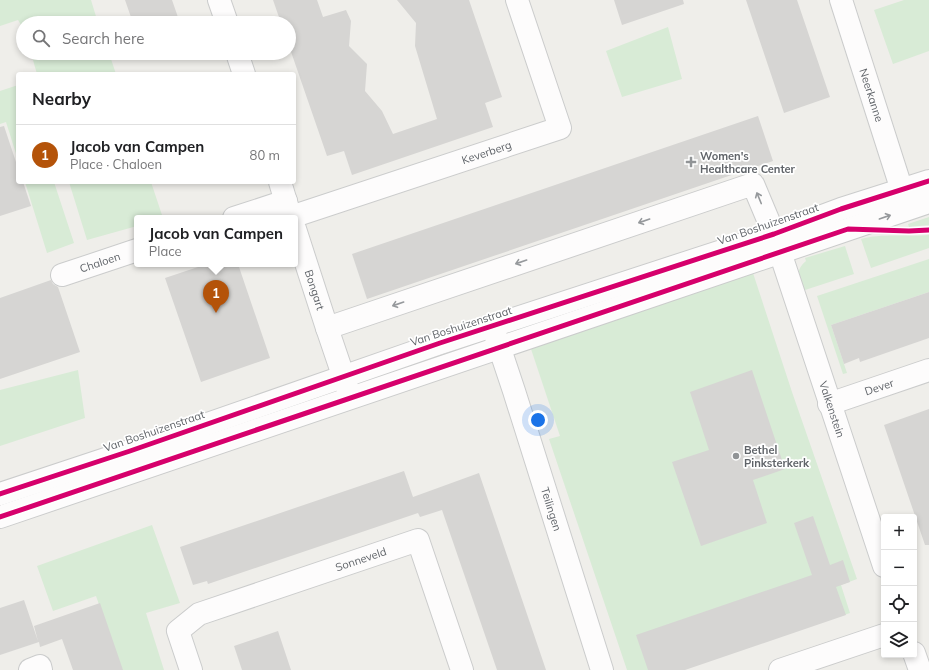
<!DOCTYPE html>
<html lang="en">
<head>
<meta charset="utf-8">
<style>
  :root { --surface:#fff; --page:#f2f2f2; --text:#202124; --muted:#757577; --line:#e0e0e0; --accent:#b45309 }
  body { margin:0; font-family:Mulish,sans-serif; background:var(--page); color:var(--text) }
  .controls { position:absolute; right:12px; bottom:12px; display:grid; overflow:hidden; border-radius:4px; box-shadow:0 2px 6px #0003 }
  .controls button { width:36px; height:36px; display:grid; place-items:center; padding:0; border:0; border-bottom:1px solid var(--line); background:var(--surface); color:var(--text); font:20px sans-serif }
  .you { position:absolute; left:538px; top:420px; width:14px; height:14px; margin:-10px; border:3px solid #fff; border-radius:50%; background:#1a73e8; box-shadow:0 0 0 6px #1a73e833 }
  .badge { display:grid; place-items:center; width:26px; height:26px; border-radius:50%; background:var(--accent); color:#fff; font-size:13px; font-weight:700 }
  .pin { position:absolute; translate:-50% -33px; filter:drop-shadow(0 1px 2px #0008) }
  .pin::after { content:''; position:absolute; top:21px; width:14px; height:12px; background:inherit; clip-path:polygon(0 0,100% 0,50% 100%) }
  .popup { position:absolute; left:134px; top:215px; width:164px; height:52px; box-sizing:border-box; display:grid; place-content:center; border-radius:4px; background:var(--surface); filter:drop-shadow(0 1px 3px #0005); font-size:13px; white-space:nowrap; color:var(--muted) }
  .popup b { font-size:15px; color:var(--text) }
  .popup::after { content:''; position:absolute; left:50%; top:100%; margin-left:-8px; border:8px solid transparent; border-top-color:var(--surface) }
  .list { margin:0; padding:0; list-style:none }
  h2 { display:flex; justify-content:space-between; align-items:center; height:52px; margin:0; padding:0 16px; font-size:17px }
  h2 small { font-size:13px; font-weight:400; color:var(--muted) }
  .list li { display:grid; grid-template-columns:26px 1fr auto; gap:12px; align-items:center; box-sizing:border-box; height:60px; padding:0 16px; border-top:1px solid var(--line) }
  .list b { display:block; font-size:15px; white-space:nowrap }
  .list p { margin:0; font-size:13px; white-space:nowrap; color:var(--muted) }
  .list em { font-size:13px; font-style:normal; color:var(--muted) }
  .icon { flex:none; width:22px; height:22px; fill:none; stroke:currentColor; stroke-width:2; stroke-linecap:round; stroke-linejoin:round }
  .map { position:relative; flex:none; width:929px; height:670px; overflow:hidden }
  .search { position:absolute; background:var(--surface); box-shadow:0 2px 6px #0003; left:16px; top:16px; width:280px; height:44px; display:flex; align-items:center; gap:10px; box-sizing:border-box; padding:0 14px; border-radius:22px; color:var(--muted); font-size:15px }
  .panel { position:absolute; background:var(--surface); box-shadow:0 2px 6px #0003; left:16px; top:72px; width:280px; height:112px; border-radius:4px }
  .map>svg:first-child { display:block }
  .green { fill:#d8ebd6 }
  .building { fill:#d6d5d3 }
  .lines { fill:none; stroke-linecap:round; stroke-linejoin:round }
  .minor-casing { stroke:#cbcccc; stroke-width:24 }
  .minor { stroke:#fdfcfc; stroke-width:22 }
  .cycleway-casing { stroke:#fff; stroke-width:8 }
  .cycleway { stroke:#d6006c; stroke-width:5 }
  .oneway { stroke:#96999c }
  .poi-dot { fill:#919496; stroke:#fff; stroke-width:1.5 }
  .labels { text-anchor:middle; stroke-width:3.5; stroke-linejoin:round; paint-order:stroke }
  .street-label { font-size:11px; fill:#5f6368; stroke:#fff }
  .poi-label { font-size:11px; font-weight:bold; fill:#5f6368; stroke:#fff; text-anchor:start }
</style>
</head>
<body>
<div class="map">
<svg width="929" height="670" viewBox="0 0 929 670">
  <rect width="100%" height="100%" fill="#efeeea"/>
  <path class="green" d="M0,0H91L98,23H23V28L18,20L0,26Z
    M904,0H929V51L893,64L874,10Z
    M668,27L682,79L622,97L606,51Z
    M31,53H109L116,74H37Z
    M18,85V160L6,122L0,124V91Z
    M25,182H54L74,243L47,253Z
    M69,182H151L163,218H137V226L87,240Z
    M929,217V225L909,227L908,224Z
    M929,235V248L871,268L861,239C881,233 907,237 929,235Z
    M845,246L854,274L802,291C798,279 795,270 806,261L805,258Z
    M929,259V292L831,325L847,373L843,374L817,296Z
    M753,273L792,392L857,579L841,585L850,613L680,670H627L549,439L560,436L530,346Z
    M78,370L85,418L0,446V390Z
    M152,525L180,603L146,613L164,670H122L96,596L53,611L37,566Z"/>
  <path class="building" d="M125,0H172L180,23H133Z
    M273,0H317L323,17L346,10L351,21L349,46L367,64L365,91L382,111L393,134L437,119L415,46L416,23L397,0H469L502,97L485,103L493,127L352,175L344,151L327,156L289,46V23H281Z
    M614,0H683L684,4L622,25Z
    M746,0H797L830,97L784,113Z
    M758,116L773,161L367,299L352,254Z
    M4,126L18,168V182H23L31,206L0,216V127Z
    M207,264H238L270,358L201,382L165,278Z
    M51,280L53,284L58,287L80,352L0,379V298Z
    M929,292V338L860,362L859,358L844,364L831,325Z
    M752,370L785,469L753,480L767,523L701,546L672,462L709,450L690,392Z
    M929,409V545H925L884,425Z
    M404,471L413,497L479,473L546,670H497L442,510L420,517L418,513L208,584L207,581L193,585L180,547Z
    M813,516L830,565L843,560L850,582L836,587L846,615L685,670H648L636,635L812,575L794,523Z
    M24,600L38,641L34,626L100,603L123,670H73L62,639L40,647L39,642L0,655V608Z
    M278,631L291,670H242L234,646Z"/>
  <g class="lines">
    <g class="minor-casing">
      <g id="minor">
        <path d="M219,0L227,23"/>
        <path id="s1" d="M841,0L906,203"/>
        <path d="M237,53L244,74"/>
        <path d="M280,182L290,215"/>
        <path id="s2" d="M291,217L560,128L517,0"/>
        <path d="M234,218L286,201"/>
        <path id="s3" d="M295,229L327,328"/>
        <path id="s4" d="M62,275L137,250"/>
        <path id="s5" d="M495,334L514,391L602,670"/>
        <path id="s6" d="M348,390L327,328L753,184L774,234L884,566"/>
        <path id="s7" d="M829,404L929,370"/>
        <path d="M0,494L130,451L440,343L774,234L841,209L929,181"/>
        <path d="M0,517L929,202"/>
        <path d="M914,653L920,670"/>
        <path d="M30,670L40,666L41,670"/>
        <path id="s8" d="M191,670L178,631L199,614L418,540L462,670"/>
        <path d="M780,670L884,635"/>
      </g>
    </g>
    <use href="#minor" class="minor"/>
    <g class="cycleway-casing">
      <path id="cycleway" d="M0,494L130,451L440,343L774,234L841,209L929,181
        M0,517L848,229L909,231L929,230"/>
    </g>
    <use href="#cycleway" class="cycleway"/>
  </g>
  <defs><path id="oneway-shaft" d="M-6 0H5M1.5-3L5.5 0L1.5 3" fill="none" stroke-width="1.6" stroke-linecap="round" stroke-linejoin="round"/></defs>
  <g class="oneway">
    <use href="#oneway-shaft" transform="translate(759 198) rotate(-112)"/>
    <use href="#oneway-shaft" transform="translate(885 217) rotate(-19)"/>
    <use href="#oneway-shaft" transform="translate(644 221) rotate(161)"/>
    <use href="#oneway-shaft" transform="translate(521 262) rotate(161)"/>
    <use href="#oneway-shaft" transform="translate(398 304) rotate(161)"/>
  </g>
  <g class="poi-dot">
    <path d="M689 156h4v4h4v4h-4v4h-4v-4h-4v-4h4z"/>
    <circle cx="736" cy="456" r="4"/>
  </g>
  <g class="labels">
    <g class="street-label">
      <text dy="4" stroke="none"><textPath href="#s1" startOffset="100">Neerkanne</textPath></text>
      <text dy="4" stroke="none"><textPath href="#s2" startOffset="206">Keverberg</textPath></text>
      <text transform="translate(768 224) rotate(-19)" y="4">Van Boshuizenstraat</text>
      <text dy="4" stroke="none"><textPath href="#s4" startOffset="40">Chaloen</textPath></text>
      <text dy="4" stroke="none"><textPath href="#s3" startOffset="64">Bongart</textPath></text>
      <text transform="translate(461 326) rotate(-18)" y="4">Van Boshuizenstraat</text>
      <text dy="4" stroke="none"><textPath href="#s7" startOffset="53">Dever</textPath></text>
      <text dy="4" stroke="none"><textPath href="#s6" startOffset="754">Valkenstein</textPath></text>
      <text transform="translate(154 431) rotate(-19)" y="4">Van Boshuizenstraat</text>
      <text dy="4" stroke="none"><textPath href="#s5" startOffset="184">Teilingen</textPath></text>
      <text dy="4" stroke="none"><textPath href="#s8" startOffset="239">Sonneveld</textPath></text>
    </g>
    <g class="poi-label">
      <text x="700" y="160">Women's<tspan x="700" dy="13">Healthcare Center</tspan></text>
      <text x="744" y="454">Bethel<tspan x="744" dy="13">Pinksterkerk</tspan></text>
    </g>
  </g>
</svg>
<div class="controls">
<button>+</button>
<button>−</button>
<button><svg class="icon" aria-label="locate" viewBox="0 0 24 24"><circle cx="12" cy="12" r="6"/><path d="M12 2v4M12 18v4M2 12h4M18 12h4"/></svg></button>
<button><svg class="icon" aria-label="layers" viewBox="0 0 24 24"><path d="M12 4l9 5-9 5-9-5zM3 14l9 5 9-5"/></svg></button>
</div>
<div class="you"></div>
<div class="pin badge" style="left:216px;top:313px">1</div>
<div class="popup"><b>Jacob van Campen</b>Place</div>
<div class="search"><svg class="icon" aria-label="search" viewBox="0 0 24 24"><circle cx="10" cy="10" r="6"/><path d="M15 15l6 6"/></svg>Search here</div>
<section class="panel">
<h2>Nearby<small></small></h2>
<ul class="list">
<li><span class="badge">1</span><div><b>Jacob van Campen</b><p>Place · Chaloen</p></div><em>80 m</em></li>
</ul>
</section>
</div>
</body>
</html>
